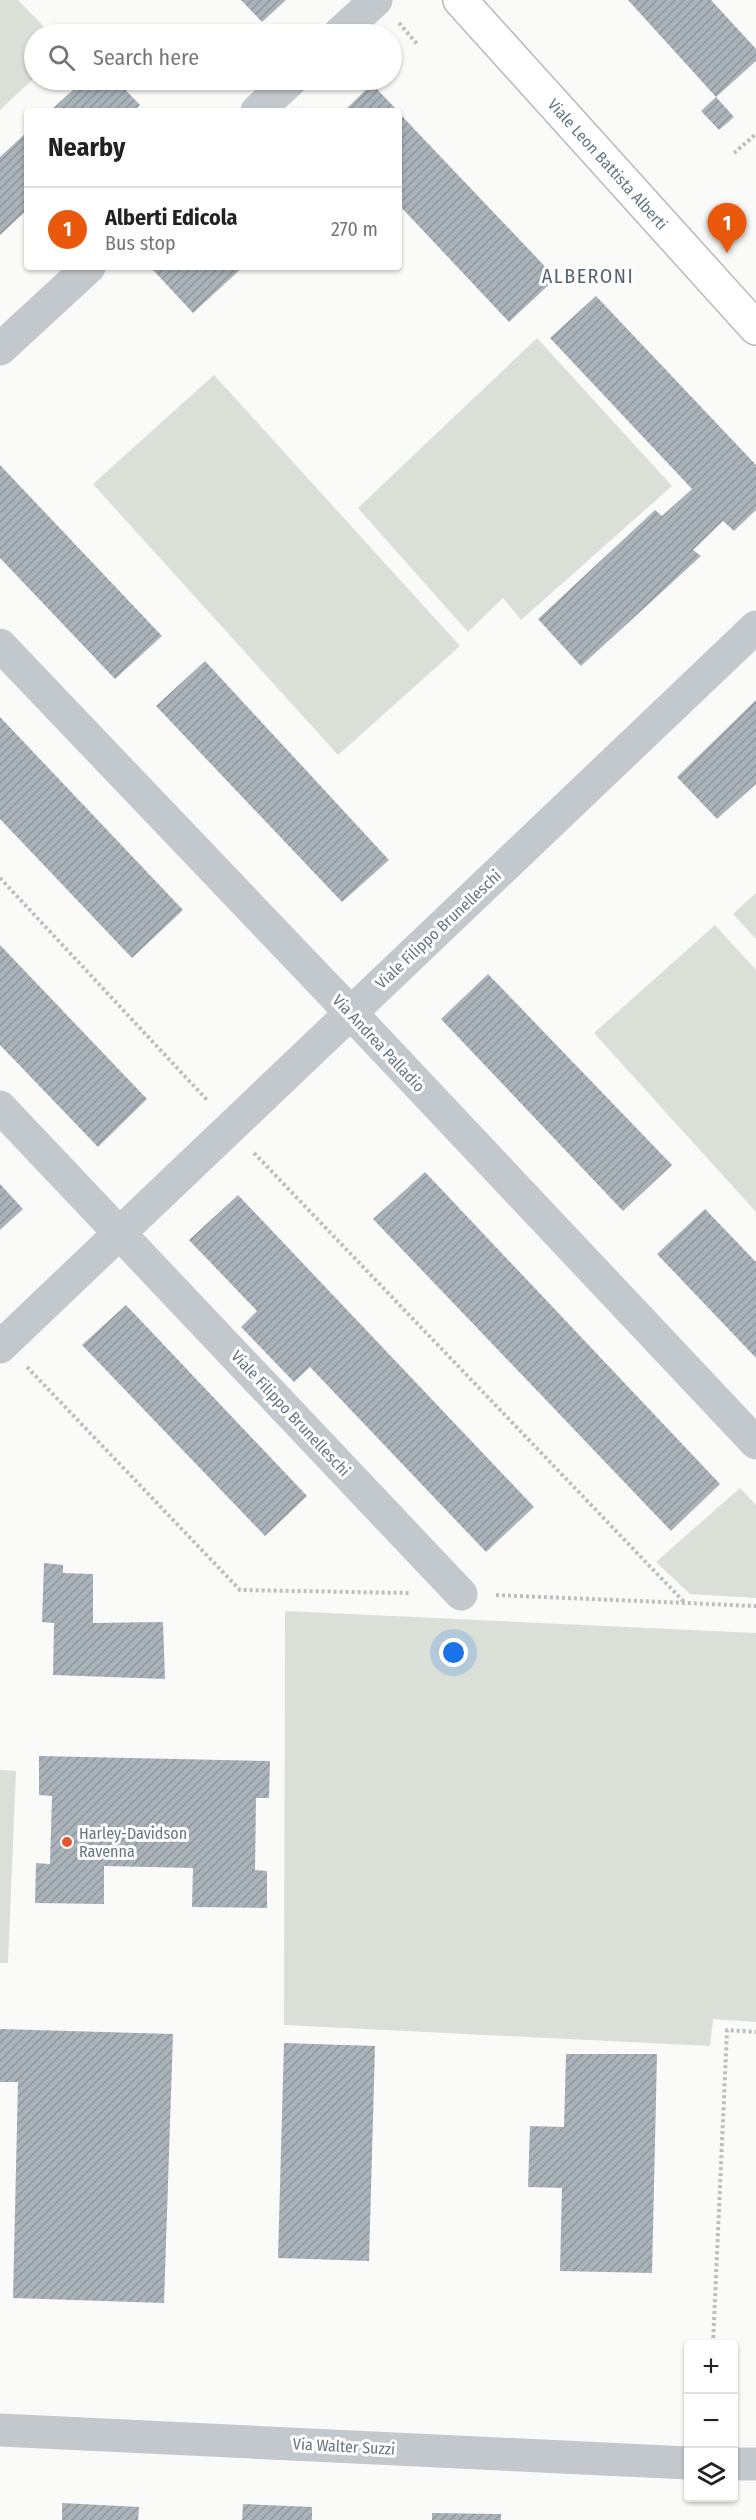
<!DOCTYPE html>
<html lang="en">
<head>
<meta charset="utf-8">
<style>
  :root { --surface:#fff; --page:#f6f6f6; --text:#222; --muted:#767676; --line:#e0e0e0; --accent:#ea580c }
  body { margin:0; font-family:"Fira Sans Condensed",sans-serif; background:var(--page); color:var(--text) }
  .controls { position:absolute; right:18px; bottom:18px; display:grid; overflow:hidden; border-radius:6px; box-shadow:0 2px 4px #0004 }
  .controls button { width:54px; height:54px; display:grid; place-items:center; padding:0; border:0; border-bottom:2px solid var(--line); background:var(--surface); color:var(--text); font:30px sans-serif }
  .you { position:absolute; left:454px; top:1653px; width:21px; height:21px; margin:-15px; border:4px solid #fff; border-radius:50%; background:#1a73e8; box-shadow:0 0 0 9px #1a73e833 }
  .badge { display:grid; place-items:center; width:39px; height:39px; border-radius:50%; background:var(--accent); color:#fff; font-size:20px; font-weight:700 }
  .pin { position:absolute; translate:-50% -50px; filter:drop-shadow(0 2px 3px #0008) }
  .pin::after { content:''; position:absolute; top:32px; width:21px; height:18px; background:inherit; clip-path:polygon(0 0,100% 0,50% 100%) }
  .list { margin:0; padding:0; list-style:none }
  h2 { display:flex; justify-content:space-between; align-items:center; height:78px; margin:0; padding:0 24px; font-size:26px }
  h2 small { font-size:20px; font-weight:400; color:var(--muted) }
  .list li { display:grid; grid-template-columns:39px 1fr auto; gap:18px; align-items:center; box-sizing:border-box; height:84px; padding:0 24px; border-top:2px solid var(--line) }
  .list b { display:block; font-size:22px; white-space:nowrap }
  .list p { margin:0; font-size:20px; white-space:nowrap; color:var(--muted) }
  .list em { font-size:20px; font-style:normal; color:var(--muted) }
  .icon { flex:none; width:33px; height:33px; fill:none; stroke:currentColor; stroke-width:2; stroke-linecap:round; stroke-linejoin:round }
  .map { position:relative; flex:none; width:756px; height:2520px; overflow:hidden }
  .search { position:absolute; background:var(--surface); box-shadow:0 2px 4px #0004; left:24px; top:24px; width:378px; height:66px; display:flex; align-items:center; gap:15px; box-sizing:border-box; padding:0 21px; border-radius:33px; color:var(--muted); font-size:22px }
  .panel { position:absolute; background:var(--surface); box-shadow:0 2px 4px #0004; left:24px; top:108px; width:378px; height:162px; border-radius:6px }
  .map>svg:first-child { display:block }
  .green { fill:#dadfd7 }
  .building { fill:url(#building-hatch) }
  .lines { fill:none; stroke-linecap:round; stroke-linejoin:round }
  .major-casing { stroke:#b5babe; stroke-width:36 }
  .path { stroke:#bbbfc2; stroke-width:4; stroke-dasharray:3 3; stroke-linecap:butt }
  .minor { stroke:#c3c8cc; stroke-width:33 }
  .major { stroke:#fff; stroke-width:33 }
  .poi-dot { fill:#e4572e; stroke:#fff; stroke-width:2 }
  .labels { text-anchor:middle; stroke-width:6; stroke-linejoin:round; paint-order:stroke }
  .street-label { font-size:16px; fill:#657683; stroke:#fff }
  .poi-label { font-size:16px; fill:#657683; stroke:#fff; text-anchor:start }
  .quarter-label { font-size:20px; letter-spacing:1.5px; fill:#57646e; stroke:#fff }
</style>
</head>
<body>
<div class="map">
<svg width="756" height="2520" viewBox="0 0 756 2520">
  <defs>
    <pattern id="building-hatch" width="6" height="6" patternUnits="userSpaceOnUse" patternTransform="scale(1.5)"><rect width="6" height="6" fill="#aab3b9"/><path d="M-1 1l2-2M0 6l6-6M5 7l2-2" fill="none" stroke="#8e969c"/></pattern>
  </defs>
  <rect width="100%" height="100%" fill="#fafaf8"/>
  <path class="green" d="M0,0H18L51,34H34V78L0,110Z
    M537,338L672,486L521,620L503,598L468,632L358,508Z
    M214,375L460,646L338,755L93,484Z
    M756,893V939L733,914Z
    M715,925L756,970V1212L594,1033Z
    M740,1488L756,1505V1598L690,1594L656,1562Z
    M285,1611L756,1633V2022L713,2019L710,2046L284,2025Z
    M0,1770L16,1771L8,1963H0Z"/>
  <path class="building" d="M241,0H286L262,22Z
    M628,0H711L756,49V61L716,97Z
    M84,80H116L140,105L134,111H50Z
    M372,84L398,111H344Z
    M716,97L734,117L719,130L701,111Z
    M399,113L556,278L509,322L399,205Z
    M27,132V210L0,235V157Z
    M157,267H243L193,313L153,270Z
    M596,296L756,465V510L734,531L723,521L693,550L701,556L581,666L538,619L655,510L662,516L692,489L550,338Z
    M0,465L162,636L115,679L0,558Z
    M205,661L389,860L342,902L156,706Z
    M756,700V784L717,819L677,777Z
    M0,717L183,910L132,958L0,819Z
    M0,945L147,1099L98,1147L0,1045Z
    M488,974L672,1165L623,1211L441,1019Z
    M425,1172L720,1484L671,1531L373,1219Z
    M0,1184L23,1209L0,1230Z
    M238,1195L534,1507L486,1552L310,1367L294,1382L241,1327L257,1311L189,1240Z
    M705,1209L756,1262V1358L657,1254Z
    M126,1305L307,1496L265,1536L82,1345Z
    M44,1563L63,1565V1573L93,1574V1623L163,1622L165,1679L53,1675L54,1623L42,1622Z
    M39,1756L270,1761L269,1798H256L255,1870L267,1871V1908L192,1907L193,1868L104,1866V1904L35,1903L36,1863L50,1864L52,1796L39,1795Z
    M0,2029L173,2034L164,2303L13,2298L18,2082H0Z
    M284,2043L375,2046L369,2261L278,2258Z
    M566,2054H657L652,2273L560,2271L562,2188L528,2187L530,2126L564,2127Z
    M62,2503L139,2507L138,2520H62Z
    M243,2504L312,2507V2520H242Z
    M432,2513L501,2514V2520H432Z"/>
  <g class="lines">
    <g class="major-casing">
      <path id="major" d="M460,0L756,328"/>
    </g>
    <path class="path" d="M399,23L418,45
      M734,153L756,134
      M0,878L207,1100
      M254,1153L685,1603
      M27,1367L240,1590L410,1593
      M496,1595L756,1606
      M713,2344L727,2030L756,2032"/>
    <path class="minor" d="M339,34L376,0
      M257,111L291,80
      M0,349L89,267
      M0,645L350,1012L756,1443
      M0,1107L461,1594
      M0,1347L756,627
      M0,2430L688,2463
      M734,2464H756"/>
    <use href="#major" class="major"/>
  </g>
  <circle class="poi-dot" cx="67" cy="1842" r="6"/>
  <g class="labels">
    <g class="street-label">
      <text transform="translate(608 164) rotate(48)" y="6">Viale Leon Battista Alberti</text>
      <text transform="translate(438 929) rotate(-43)" y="6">Viale Filippo Brunelleschi</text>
      <text transform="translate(379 1043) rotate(47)" y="6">Via Andrea Palladio</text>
      <text transform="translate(291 1413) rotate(47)" y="6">Viale Filippo Brunelleschi</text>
      <text transform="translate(344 2446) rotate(3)" y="6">Via Walter Suzzi</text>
    </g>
    <g class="poi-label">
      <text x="79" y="1839">Harley-Davidson<tspan x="79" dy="18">Ravenna</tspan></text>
    </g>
    <g class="quarter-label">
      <text x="588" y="283">ALBERONI</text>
    </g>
  </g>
</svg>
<div class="controls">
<button>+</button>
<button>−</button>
<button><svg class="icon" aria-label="layers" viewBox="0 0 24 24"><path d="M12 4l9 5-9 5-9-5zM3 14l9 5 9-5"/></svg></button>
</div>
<div class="you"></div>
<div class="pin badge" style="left:727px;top:253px">1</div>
<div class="search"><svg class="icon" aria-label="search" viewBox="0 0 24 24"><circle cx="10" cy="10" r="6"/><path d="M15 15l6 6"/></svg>Search here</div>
<section class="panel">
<h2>Nearby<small></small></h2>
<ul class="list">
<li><span class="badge">1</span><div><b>Alberti Edicola</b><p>Bus stop</p></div><em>270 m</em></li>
</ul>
</section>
</div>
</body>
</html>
